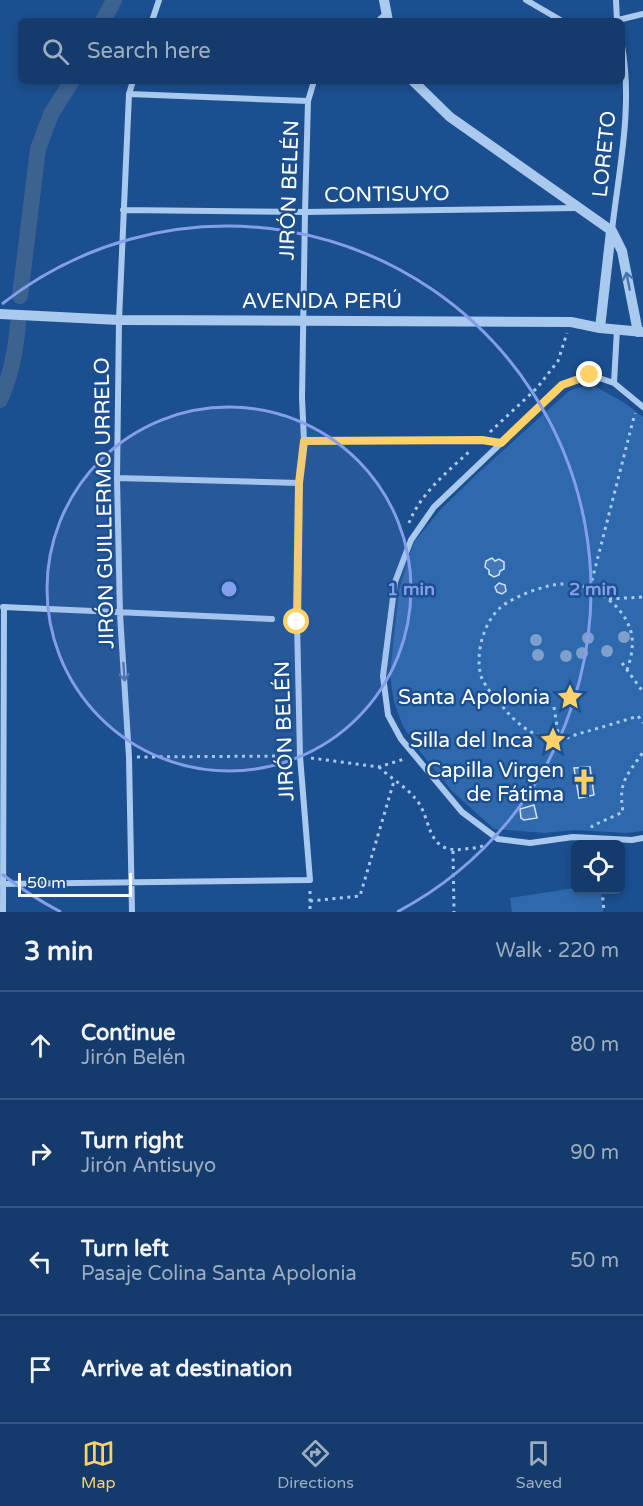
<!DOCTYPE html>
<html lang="en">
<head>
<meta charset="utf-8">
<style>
  :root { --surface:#143b6b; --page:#214673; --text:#f1f3f6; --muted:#9dadc1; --line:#33557e; --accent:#ffd166 }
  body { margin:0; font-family:"Varela Round",sans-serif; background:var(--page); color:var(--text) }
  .controls { position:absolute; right:18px; bottom:18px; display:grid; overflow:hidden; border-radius:9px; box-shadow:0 3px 9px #0003 }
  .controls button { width:54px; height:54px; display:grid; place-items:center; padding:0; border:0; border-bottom:2px solid var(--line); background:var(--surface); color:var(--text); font:30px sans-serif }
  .scale { position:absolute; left:18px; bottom:15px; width:114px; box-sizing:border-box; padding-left:6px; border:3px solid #fff; border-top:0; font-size:16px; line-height:21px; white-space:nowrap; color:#fff; -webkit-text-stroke:4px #1b4f8f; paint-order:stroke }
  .stop { position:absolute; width:18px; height:18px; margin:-14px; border:4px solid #ffd166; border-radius:50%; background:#fff }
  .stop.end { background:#ffd166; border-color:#fff; box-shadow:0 2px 6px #0008 }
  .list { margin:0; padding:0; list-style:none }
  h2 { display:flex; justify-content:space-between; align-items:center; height:78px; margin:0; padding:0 24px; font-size:26px }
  h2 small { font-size:20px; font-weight:400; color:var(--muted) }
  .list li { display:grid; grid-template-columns:39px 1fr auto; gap:18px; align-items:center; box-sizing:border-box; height:108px; padding:0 24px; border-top:2px solid var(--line) }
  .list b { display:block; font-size:22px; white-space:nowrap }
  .list p { margin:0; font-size:20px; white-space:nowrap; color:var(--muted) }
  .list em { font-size:20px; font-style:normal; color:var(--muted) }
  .icon { flex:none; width:33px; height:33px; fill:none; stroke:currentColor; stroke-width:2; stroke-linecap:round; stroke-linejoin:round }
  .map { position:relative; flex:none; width:643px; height:912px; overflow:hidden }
  .search { position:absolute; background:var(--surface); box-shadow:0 3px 9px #0003; left:18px; right:18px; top:18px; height:66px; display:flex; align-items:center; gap:15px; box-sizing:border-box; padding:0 21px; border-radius:9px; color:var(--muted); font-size:22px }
  .sheet { height:510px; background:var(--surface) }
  nav { display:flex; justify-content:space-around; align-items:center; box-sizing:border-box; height:84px; border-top:2px solid var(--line); background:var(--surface); font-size:16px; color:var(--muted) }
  nav a { display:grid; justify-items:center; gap:3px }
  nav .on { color:var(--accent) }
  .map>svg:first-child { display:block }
  .green { fill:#2e69ad }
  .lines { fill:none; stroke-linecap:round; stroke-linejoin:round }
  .canal { stroke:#3c6290; stroke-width:16 }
  .building { fill:#4478b7; stroke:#cfe3fa; stroke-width:1.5 }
  .path { stroke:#a9c9ee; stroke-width:3; stroke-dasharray:3 4.5; stroke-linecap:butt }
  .minor { stroke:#a9c9ee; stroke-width:6 }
  .tertiary { stroke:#a9c9ee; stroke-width:10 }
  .tree { fill:#7ea0ca }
  .oneway { stroke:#4674ac }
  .route { stroke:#ffd166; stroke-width:8 }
  .ring { fill:none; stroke:#839eea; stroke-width:3 }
  .labels { text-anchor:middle; stroke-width:5; stroke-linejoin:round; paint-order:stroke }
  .street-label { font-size:21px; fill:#fff; stroke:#1b4f8f }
  .poi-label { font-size:21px; fill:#fff; stroke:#1b4f8f; text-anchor:end }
  .centre { fill:#839eea; stroke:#1b4f8f; stroke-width:3 }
  .ring-label { font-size:18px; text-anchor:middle; font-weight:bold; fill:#839eea; stroke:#1b4f8f; stroke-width:5; stroke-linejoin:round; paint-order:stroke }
</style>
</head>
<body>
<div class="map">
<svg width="643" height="912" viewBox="0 0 643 912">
  <rect width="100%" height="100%" fill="#1b4f8f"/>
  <path class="green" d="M591,384L625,403L643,417V831L626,833L575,830L544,833L494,829L452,791L414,744L402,724L394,702L390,676L399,590L414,542L441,509L476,475L569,391Z
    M575,888L576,890H601L603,912H512L510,898Z"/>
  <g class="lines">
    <path class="canal" d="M103,21L114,0
      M20,296L38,149L51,114L72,81
      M0,400C11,376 16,350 18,323"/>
  </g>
  <path class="building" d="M492,558L495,561L499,559L504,562V569L500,571L499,575L494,577L489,574V570L485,567L486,561Z
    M499,583L505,585L506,591L502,594L497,592L495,587Z
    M590,767L594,795L579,798L574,768Z
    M534,805L537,818L524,820L521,818L520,809Z"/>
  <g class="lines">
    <path class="path" d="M490,432L537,388L558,361L567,333
      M409,523C420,494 448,471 470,451
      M590,588L635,413
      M609,599L643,597
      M622,663L643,692
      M627,670C632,656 635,640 629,626C619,601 590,583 563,584C546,584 512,597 500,608C483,623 475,655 481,676C485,688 500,703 508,713C521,727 538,740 559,739C566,739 574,735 581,733C600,728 619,722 638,716L643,723
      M554,707L559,739
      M137,757L289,756
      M311,758L379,767L404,759
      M379,767C389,777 406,787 415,798C433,818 424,855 465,849C472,848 480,848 487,844
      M592,828V826L623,812C618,781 627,776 643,752
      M453,851L454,912
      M602,890L604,912
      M310,891V912
      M310,901L360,896L394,781"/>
    <path class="minor" d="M526,0L562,21
      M616,0L617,21
      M152,21L159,0
      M378,21L386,14
      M614,21L643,14
      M129,94L308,101
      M123,210L305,212L577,208
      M612,230C619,169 633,107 622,46
      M614,383L617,329
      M643,407L614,383L590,375L562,385L434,507L411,540L395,582L383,676L388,715L401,739L462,812L498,839L530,843L573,837L632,840L643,838
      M304,441L482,440L501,443
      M117,478L299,483
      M3,607L272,619
      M0,884L310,880L300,756L297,622L299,483L304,441L302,398L305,212L308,101L314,81
      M3,912L4,607
      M132,912L129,757L120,614L117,478L119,320L129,94L133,81"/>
    <path class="tertiary" d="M384,0L388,21
      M413,81L450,117L612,231L622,251L638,332
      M0,314L119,320L571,322L600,328L643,332
      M600,328L611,231"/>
  </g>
  <g class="tree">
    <circle cx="624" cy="637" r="6"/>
    <circle cx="588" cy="638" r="6"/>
    <circle cx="536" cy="640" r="6"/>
    <circle cx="607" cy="651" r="6"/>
    <circle cx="582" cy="653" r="6"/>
    <circle cx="538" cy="655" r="6"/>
    <circle cx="566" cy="656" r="6"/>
  </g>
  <defs><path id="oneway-shaft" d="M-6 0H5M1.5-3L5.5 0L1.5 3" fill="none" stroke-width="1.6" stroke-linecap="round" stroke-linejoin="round" transform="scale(1.5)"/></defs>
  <g class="oneway">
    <use href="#oneway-shaft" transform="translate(628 281) rotate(-101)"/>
    <use href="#oneway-shaft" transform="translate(124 672) rotate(86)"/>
  </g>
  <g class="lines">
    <path class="route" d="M297,622L299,483L304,441L482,440L501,443L562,385L590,375"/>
  </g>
  <circle cx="229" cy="589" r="182" fill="#839eea" fill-opacity=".12"/>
  <g class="ring">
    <circle cx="229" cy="589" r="182"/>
    <path d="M61 912A364 364 0 0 1 2 874M2 304A364 364 0 1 1 397 912"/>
  </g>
  <defs>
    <g id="sight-bare" transform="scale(2.07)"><path d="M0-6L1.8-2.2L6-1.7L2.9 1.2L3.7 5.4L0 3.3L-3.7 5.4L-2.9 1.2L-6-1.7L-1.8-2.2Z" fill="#ffd166" stroke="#1b4f8f" stroke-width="2.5" paint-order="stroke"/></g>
    <g id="church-bare" transform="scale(2.07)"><path d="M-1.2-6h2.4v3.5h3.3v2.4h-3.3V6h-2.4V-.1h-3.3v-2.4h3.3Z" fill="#ffd166" stroke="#1b4f8f" stroke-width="2.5" paint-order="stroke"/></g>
  </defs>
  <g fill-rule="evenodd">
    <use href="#sight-bare" x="570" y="697"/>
    <use href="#sight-bare" x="553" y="740"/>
    <use href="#church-bare" x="584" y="782"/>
  </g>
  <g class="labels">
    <g class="street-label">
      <text transform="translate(604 154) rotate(-84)" y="7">LORETO</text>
      <text transform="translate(289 190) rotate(-88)" y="7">JIRÓN BELÉN</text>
      <text transform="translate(387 194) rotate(-1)" y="7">CONTISUYO</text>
      <text x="322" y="308">AVENIDA PERÚ</text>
      <text transform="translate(104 503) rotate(-91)" y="7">JIRÓN GUILLERMO URRELO</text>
      <text transform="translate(284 731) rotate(-92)" y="7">JIRÓN BELÉN</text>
    </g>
    <g class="poi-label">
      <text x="550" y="704">Santa Apolonia</text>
      <text x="533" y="747">Silla del Inca</text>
      <text x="564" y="777">Capilla Virgen<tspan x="564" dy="24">de Fátima</tspan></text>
    </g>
  </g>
  <circle cx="229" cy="589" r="9" class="centre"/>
  <g class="ring-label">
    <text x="411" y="595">1 min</text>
    <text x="593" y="595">2 min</text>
  </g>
</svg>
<div class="controls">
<button><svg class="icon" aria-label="locate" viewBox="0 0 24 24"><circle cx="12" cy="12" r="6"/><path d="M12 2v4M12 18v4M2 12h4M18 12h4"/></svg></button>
</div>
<div class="scale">50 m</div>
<div class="stop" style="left:297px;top:622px"></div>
<div class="stop end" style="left:590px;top:375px"></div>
<div class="search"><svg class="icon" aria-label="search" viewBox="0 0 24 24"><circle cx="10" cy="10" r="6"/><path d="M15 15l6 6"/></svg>Search here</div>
</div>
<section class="sheet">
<h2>3 min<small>Walk · 220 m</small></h2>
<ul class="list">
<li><svg class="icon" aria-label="ahead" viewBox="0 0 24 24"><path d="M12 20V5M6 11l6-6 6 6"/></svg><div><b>Continue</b><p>Jirón Belén</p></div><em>80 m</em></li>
<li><svg class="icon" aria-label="right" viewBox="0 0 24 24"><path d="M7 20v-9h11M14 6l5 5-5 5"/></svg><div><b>Turn right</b><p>Jirón Antisuyo</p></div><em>90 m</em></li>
<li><svg class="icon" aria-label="left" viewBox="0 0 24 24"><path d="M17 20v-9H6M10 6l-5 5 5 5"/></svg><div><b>Turn left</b><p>Pasaje Colina Santa Apolonia</p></div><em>50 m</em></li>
<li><svg class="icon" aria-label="arrive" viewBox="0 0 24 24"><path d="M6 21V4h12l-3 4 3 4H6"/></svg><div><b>Arrive at destination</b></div></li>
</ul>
</section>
<nav>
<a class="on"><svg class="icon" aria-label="map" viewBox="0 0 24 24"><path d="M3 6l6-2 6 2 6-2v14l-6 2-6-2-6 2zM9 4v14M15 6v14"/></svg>Map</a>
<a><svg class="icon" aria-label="directions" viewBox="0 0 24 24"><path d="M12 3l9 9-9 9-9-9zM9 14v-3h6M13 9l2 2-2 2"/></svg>Directions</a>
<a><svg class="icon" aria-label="saved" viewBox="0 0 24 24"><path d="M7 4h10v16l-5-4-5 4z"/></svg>Saved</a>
</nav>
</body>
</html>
